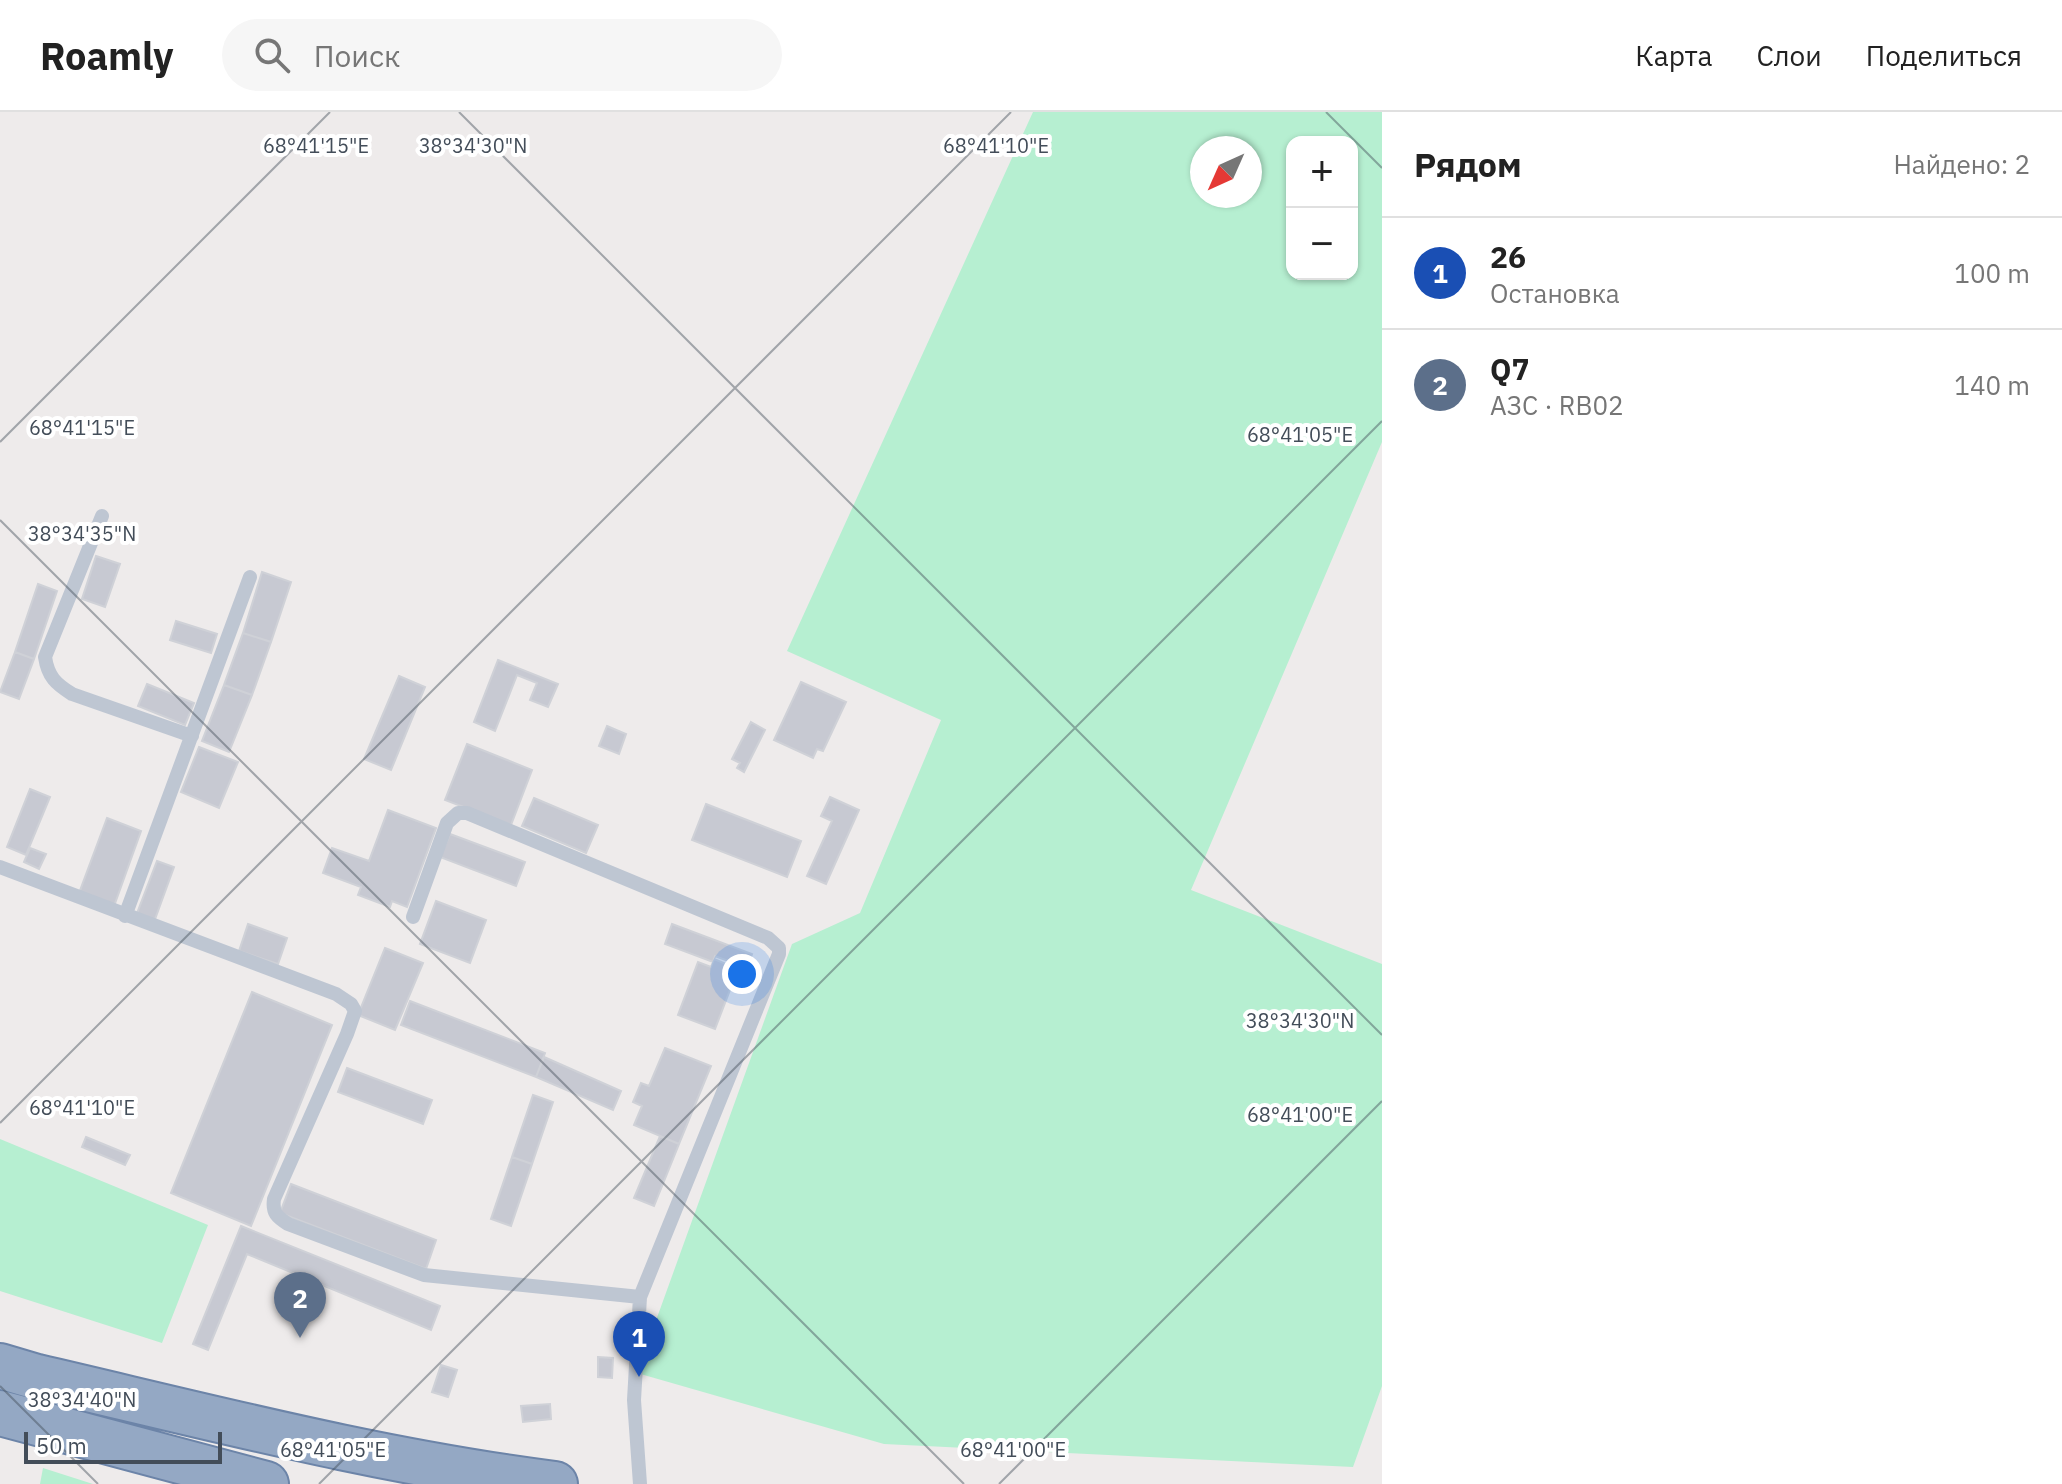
<!DOCTYPE html>
<html lang="ru">
<head>
<meta charset="utf-8">
<style>
  :root { --surface:#fff; --page:#f6f6f6; --text:#222; --muted:#767676; --line:#e0e0e0; --accent:#0f766e }
  body { margin:0; font-family:"IBM Plex Sans",sans-serif; background:var(--page); color:var(--text) }
  .controls { position:absolute; right:24px; top:24px; display:grid; overflow:hidden; border-radius:16px; box-shadow:0 2px 6px #0004 }
  .controls button { width:72px; height:72px; display:grid; place-items:center; padding:0; border:0; border-bottom:2px solid var(--line); background:var(--surface); color:var(--text); font:40px sans-serif }
  .compass { position:absolute; left:1190px; top:24px; width:72px; height:72px; border-radius:50%; background:var(--surface); box-shadow:0 2px 6px #0004; rotate:225deg }
  .scale { position:absolute; left:24px; bottom:20px; width:198px; box-sizing:border-box; padding-left:8px; border:4px solid #434d59; border-top:0; font-size:22px; line-height:28px; white-space:nowrap; color:#434d59; -webkit-text-stroke:6px #fff; paint-order:stroke }
  .you { position:absolute; left:742px; top:862px; width:28px; height:28px; margin:-20px; border:6px solid #fff; border-radius:50%; background:#1a73e8; box-shadow:0 0 0 12px #1a73e833 }
  .badge { display:grid; place-items:center; width:52px; height:52px; border-radius:50%; background:var(--accent); color:#fff; font-size:26px; font-weight:700 }
  .pin { position:absolute; translate:-50% -66px; filter:drop-shadow(0 2px 4px #0008) }
  .pin::after { content:''; position:absolute; top:42px; width:28px; height:24px; background:inherit; clip-path:polygon(0 0,100% 0,50% 100%) }
  .list { margin:0; padding:0; list-style:none }
  h2 { display:flex; justify-content:space-between; align-items:center; height:104px; margin:0; padding:0 32px; font-size:34px }
  h2 small { font-size:26px; font-weight:400; color:var(--muted) }
  .list li { display:grid; grid-template-columns:52px 1fr auto; gap:24px; align-items:center; box-sizing:border-box; height:112px; padding:0 32px; border-top:2px solid var(--line) }
  .list b { display:block; font-size:30px; white-space:nowrap }
  .list p { margin:0; font-size:26px; white-space:nowrap; color:var(--muted) }
  .list em { font-size:26px; font-style:normal; color:var(--muted) }
  .icon { flex:none; width:44px; height:44px; fill:none; stroke:currentColor; stroke-width:2; stroke-linecap:round; stroke-linejoin:round }
  .map { position:relative; flex:none; width:1382px; height:1372px; overflow:hidden }
  header { display:flex; align-items:center; gap:48px; box-sizing:border-box; height:112px; padding:0 40px; background:var(--surface); border-bottom:2px solid var(--line) }
  header strong { font-size:38px }
  nav { display:flex; gap:44px; margin-inline-start:auto; font-size:28px }
  .search { width:560px; height:72px; background:var(--page); display:flex; align-items:center; gap:20px; box-sizing:border-box; padding:0 28px; border-radius:44px; color:var(--muted); font-size:30px }
  main { display:flex }
  aside { flex:1; background:var(--surface) }
  .map>svg:first-child { display:block }
  .green { fill:#b6efd1; fill-rule:evenodd }
  .building { fill:#c7c9d2; stroke:#cfd1d7; stroke-width:2 }
  .lines { fill:none; stroke-linecap:round; stroke-linejoin:round }
  .trunk-casing { stroke:#6c84a8; stroke-width:48 }
  .service { stroke:#bec6d2; stroke-width:14 }
  .trunk { stroke:#94a8c4; stroke-width:44 }
  .ticks { fill:none; stroke:#434d59; stroke-width:2; stroke-opacity:0.45 }
  .ticks-label { font-size:20px; text-anchor:middle; fill:#434d59; stroke:#fff; stroke-width:8; stroke-linejoin:round; paint-order:stroke }
</style>
</head>
<body>
<header>
<strong>Roamly</strong>
<div class="search"><svg class="icon" aria-label="search" viewBox="0 0 24 24"><circle cx="10" cy="10" r="6"/><path d="M15 15l6 6"/></svg>Поиск</div>
<nav><a>Карта</a><a>Слои</a><a>Поделиться</a></nav>
</header>
<main>
<div class="map">
<svg width="1382" height="1372" viewBox="0 0 1382 1372">
  <rect width="100%" height="100%" fill="#eeebeb"/>
  <path class="green" d="M1033,0H1382V330L1191,778L1382,852V1274L1353,1355L884,1332L637,1261L792,832L860,801L941,608L787,539ZM1292,30H1352V162H1292ZM1202,36H1250V84H1202Z
    M0,1027L208,1113L162,1231L0,1179Z
    M43,1356L93,1372H40Z"/>
  <path class="building" d="M96,444L120,452L105,495L82,487Z
    M262,460L291,470L271,530L243,521Z
    M38,472L57,479L34,547L15,540Z
    M176,509L217,522L211,541L170,528Z
    M243,521L271,530L252,583L224,573Z
    M15,540L34,547L19,587L0,580Z
    M498,548L558,572L548,595L530,588L537,571L517,563L495,619L474,610Z
    M399,564L425,575L391,658L364,647Z
    M801,570L846,590L823,639L817,637L813,646L774,628Z
    M147,572L194,591L185,613L138,594Z
    M224,573L252,583L229,640L202,629Z
    M751,610L765,618L744,660L737,656L740,651L732,647Z
    M607,614L626,622L619,642L599,634Z
    M467,632L532,658L511,713L445,688Z
    M199,635L238,650L219,696L181,680Z
    M30,677L50,685L26,743L7,735Z
    M830,685L859,698L826,772L807,764L832,709L821,704Z
    M534,686L598,713L586,741L522,714Z
    M706,692L801,729L787,765L692,728Z
    M388,698L436,716L407,795L392,789L390,795L358,783L361,775L323,761L332,736L369,749Z
    M107,706L141,719L113,797L78,784Z
    M450,722L525,750L516,774L440,745Z
    M30,736L46,742L39,757L24,750Z
    M157,749L174,755L154,810L136,804Z
    M436,789L486,808L470,851L420,832Z
    M248,812L287,826L278,852L239,839Z
    M672,812L752,842L747,856L715,844L713,850L665,832Z
    M385,836L423,851L395,918L358,903Z
    M714,847L738,857L715,917L678,903L698,850L711,855Z
    M252,880L332,913L251,1114L171,1081Z
    M410,889L545,941L536,965L401,913Z
    M665,936L711,954L679,1032L634,1013L642,994L633,990L641,971L649,974Z
    M544,945L621,979L613,998L536,965Z
    M347,956L432,988L423,1012L338,980Z
    M533,983L553,990L532,1052L512,1045Z
    M660,1024L679,1032L654,1094L634,1086Z
    M86,1025L130,1043L125,1053L82,1035Z
    M512,1045L532,1052L511,1114L491,1107Z
    M291,1072L436,1128L426,1157L280,1101Z
    M241,1114L440,1194L431,1218L247,1142L208,1238L193,1232Z
    M598,1245L613,1246L612,1266L598,1265Z
    M441,1253L457,1258L448,1285L432,1280Z
    M550,1292L551,1307L523,1310L521,1294Z"/>
  <g class="lines">
    <g class="trunk-casing">
      <path id="trunk" d="M0,1254L37,1265C209,1305 380,1350 555,1372
        M0,1301L266,1372"/>
    </g>
    <path class="service" d="M102,404L45,545C48,565 56,572 72,582L192,624
      M0,755L336,882L351,892L355,899L347,922L274,1087C272,1101 277,1105 288,1112L424,1163L640,1185
      M125,804L250,465
      M413,805L447,711L458,701H467L768,826L779,836V842L640,1185L634,1288L640,1372"/>
    <use href="#trunk" class="trunk"/>
  </g>
  <path class="ticks" d="M459,0L1382,923M1326,0L1382,56M0,330L330,0M0,408L964,1372M0,1011L1011,0M0,1274L98,1372M319,1372L1382,309M999,1372L1382,989"/>
  <g class="ticks-label">
    <text x="316" y="41">68°41'15"E</text>
    <text x="473" y="41">38°34'30"N</text>
    <text x="996" y="41">68°41'10"E</text>
    <text x="82" y="323">68°41'15"E</text>
    <text x="1300" y="330">68°41'05"E</text>
    <text x="82" y="429">38°34'35"N</text>
    <text x="1300" y="916">38°34'30"N</text>
    <text x="82" y="1003">68°41'10"E</text>
    <text x="1300" y="1010">68°41'00"E</text>
    <text x="82" y="1295">38°34'40"N</text>
    <text x="333" y="1345">68°41'05"E</text>
    <text x="1013" y="1345">68°41'00"E</text>
  </g>
</svg>
<div class="controls">
<button>+</button>
<button>−</button>
</div>
<svg class="compass" viewBox="-18 -18 36 36"><path d="M0-13l5 13h-10z" fill="#e53935"/><path d="M0 13l5-13h-10z" fill="#767676"/></svg>
<div class="scale">50 m</div>
<div class="you"></div>
<div class="pin badge" style="left:639px;top:1265px;background:#1a4fb4">1</div>
<div class="pin badge" style="left:300px;top:1226px;background:#5c6f8a">2</div>
</div>
<aside>
<h2>Рядом<small>Найдено: 2</small></h2>
<ul class="list">
<li><span class="badge" style="background:#1a4fb4">1</span><div><b>26</b><p>Остановка</p></div><em>100 m</em></li>
<li><span class="badge" style="background:#5c6f8a">2</span><div><b>Q7</b><p>АЗС · RB02</p></div><em>140 m</em></li>
</ul>
</aside>
</main>
</body>
</html>
